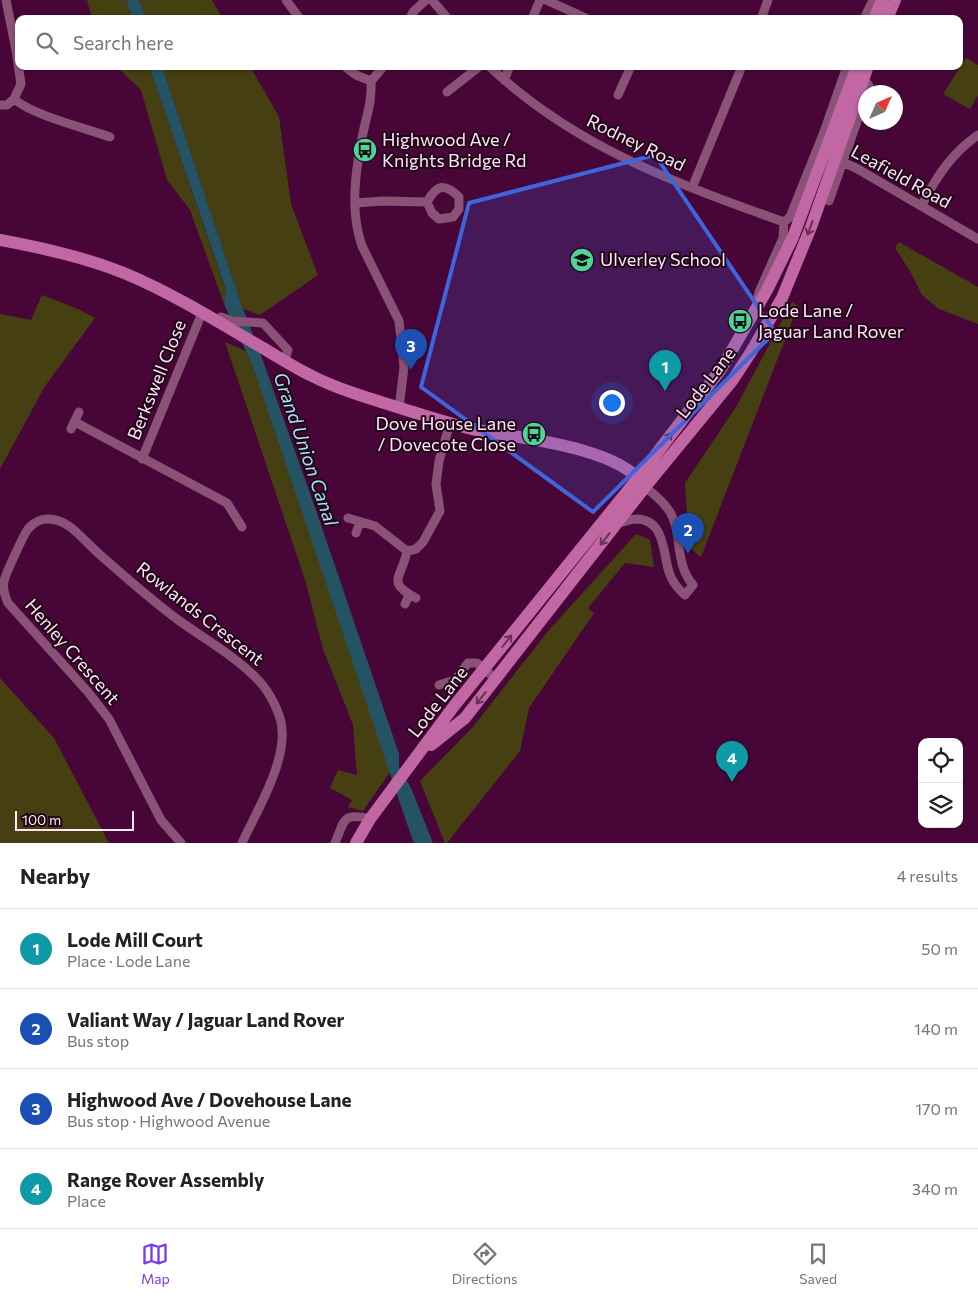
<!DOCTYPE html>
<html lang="en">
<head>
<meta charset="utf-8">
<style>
  :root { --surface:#fff; --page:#f6f6f6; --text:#222; --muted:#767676; --line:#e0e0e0; --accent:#7c3aed }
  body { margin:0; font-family:Commissioner,sans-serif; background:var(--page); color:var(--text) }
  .controls { position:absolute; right:15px; bottom:15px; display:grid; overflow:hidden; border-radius:10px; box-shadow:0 1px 4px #0004 }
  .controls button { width:45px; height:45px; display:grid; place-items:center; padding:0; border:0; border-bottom:1px solid var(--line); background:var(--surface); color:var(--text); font:25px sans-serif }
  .compass { position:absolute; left:858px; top:85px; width:45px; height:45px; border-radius:50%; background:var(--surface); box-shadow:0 1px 4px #0004; rotate:45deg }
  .scale { position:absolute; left:15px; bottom:12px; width:119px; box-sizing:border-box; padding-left:5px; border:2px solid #ffe6f5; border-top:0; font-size:14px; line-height:18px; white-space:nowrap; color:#ffe6f5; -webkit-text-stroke:4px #200518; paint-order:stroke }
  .you { position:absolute; left:611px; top:402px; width:18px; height:18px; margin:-12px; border:4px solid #fff; border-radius:50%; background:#1a73e8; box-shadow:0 0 0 8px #1a73e833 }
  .badge { display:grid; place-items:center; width:32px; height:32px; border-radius:50%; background:var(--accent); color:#fff; font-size:16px; font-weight:700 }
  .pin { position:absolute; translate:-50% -41px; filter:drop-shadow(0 1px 2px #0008) }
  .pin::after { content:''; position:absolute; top:26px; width:18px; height:15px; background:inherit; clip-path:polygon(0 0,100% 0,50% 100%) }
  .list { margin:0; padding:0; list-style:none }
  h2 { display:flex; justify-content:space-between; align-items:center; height:65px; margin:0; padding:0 20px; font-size:21px }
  h2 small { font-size:16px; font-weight:400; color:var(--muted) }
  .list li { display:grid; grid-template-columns:32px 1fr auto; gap:15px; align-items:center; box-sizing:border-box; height:80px; padding:0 20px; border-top:1px solid var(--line) }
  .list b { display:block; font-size:19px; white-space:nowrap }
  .list p { margin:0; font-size:16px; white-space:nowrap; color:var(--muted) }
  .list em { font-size:16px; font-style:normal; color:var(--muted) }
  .icon { flex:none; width:28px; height:28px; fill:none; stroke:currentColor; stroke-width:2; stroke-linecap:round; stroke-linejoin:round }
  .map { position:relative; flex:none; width:978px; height:843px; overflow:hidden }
  .search { position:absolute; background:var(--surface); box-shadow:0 1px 4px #0004; left:15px; right:15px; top:15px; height:55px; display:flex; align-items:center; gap:12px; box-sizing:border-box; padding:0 18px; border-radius:10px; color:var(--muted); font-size:19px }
  .sheet { height:385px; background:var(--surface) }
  nav { display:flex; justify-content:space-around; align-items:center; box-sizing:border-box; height:70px; border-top:1px solid var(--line); background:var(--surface); font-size:14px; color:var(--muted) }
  nav a { display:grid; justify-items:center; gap:2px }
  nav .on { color:var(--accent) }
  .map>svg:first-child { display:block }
  .green { fill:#463f11 }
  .water { fill:#245463 }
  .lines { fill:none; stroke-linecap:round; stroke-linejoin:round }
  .street { stroke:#8a5277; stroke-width:9 }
  .secondary { stroke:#c167a4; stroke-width:12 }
  .oneway { stroke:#683157 }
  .marked { fill:#3f65dc; fill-opacity:0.2; stroke:#3f65dc; stroke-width:4; stroke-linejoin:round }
  .labels { text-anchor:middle; stroke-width:4; stroke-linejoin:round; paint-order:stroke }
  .poi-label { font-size:18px; fill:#ffe6f5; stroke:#200518; text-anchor:start }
  .street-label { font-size:18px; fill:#ffe6f5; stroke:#200518 }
  .water-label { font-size:19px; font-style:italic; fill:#a4e3f7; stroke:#200518 }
</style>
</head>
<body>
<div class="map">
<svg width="978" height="843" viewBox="0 0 978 843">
  <rect width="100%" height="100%" fill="#480638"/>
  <path class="green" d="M87,0H126L133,19H92Z
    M139,0H212L223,19H146Z
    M966,58L978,65V95L970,109L943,94Z
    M116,66H149L226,291L224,304L190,210L167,180L141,90Z
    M162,66H250L279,117L291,204L318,275L260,315L243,309Z
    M899,242L978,287V324L939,309L922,295L911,273L895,248Z
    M42,295L78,309L95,318L45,386L0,469V314L31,320Z
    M792,302L798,306L701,557L689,547L685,483L736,407Z
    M225,342L248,352L390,772L363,811L348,807L352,800L330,788L338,770L357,775L353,725L323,649L305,580Z
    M636,534L650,540L654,567L625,563L588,608L594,613L529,708L520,751L447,843H445L420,781L472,728L549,630Z
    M0,678L54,738L109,843H0Z"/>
  <path class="water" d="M126,0H139L146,19H133Z
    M149,66H162L243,309L263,361L318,516L399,754V767L411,788L433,843H414L406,821L252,364L224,304L226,290Z"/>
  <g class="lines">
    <path class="street" d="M6,0L16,50L21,84L14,99
      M286,0L300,19
      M432,0L448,19
      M546,0L588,19
      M409,19L414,11L426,0
      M532,19L540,0
      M761,19L768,0
      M864,19L873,0
      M344,66L356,75L371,81
      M384,66L371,81C372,105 366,116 362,138C355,173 350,212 362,246L399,321L404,367L399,408
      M489,66C573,146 677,184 784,222
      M504,80L510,66
      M863,82L867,83L869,86L867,92
      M447,92L480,66
      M618,95L631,66
      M0,105H7L14,99C32,115 85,128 110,137
      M830,157L856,168L978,239
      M692,188L742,66
      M829,201L866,96
      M355,203L383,201L427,202C437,184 445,183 459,197V209L453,217L439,219L432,213L427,202
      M922,205C936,177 952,153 978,135
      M757,300L759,292L783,238L784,222L790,217L824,132L847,66
      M217,321L221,317L232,321L263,323L288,350L284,362
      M75,422L227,503L242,527
      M71,429L79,412
      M142,459L202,313
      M348,518L375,526L407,551
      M617,523C624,522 631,519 637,519C665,520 663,553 669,572C672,582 678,589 685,595L693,585C674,563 683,534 670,512C664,502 654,494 645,487
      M356,533L360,522
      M416,598C385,582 402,578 407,551L416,549L423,542L440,511L436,484L439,461L450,423
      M405,604L409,595
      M439,685L455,680L468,663H477L496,679
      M181,843L161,820L109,719L88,692L8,603C5,596 2,588 4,581C6,573 23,536 28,529C33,523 40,519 48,519C69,519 82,539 97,552C124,576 152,601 181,622C208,641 238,658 260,682C269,692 278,709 281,722C289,759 257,810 242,843
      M335,843C345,820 342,812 370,819"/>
    <path class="secondary" d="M874,19L882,0
      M887,19L895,0
      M0,240C42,248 84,257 124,273C172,293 217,321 261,347C277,356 293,367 310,375C343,392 379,401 413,412C433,418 452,424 472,429C516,438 615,446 642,483
      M431,745L465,718L645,487L732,381L751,352L782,298L811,227L868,66
      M356,843L370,819L454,706L638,478L721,369L767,290L793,237L857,66"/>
  </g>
  <defs><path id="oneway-shaft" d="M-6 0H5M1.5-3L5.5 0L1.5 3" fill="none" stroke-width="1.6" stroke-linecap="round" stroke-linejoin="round" transform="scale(1.25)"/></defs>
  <g class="oneway">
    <use href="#oneway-shaft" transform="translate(810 228) rotate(110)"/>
    <use href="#oneway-shaft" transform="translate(667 439) rotate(-53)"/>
    <use href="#oneway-shaft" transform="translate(605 539) rotate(128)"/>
    <use href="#oneway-shaft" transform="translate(507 641) rotate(-52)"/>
    <use href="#oneway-shaft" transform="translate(481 698) rotate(128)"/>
  </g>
  <path class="marked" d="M655,155L775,332L593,512L421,387L469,203Z"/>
  <defs>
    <g id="bus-disc" transform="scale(1.25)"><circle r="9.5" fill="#50d398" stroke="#200518"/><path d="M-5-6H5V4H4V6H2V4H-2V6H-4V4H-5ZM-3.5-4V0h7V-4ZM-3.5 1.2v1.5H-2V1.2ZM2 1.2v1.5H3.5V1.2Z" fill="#111"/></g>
    <g id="school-disc" transform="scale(1.25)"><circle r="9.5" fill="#50d398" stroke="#200518"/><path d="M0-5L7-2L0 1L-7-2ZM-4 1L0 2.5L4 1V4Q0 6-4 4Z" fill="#111"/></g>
  </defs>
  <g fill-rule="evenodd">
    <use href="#bus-disc" x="365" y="150"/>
    <use href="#school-disc" x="582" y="260"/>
    <use href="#bus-disc" x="740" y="321"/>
    <use href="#bus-disc" x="534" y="434"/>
  </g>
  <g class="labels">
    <g class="poi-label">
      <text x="382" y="146">Highwood Ave /<tspan x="382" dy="21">Knights Bridge Rd</tspan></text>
      <text x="600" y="266">Ulverley School</text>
      <text x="758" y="317">Lode Lane /<tspan x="758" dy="21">Jaguar Land Rover</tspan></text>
      <text x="516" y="430" text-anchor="end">Dove House Lane<tspan x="516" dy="21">/ Dovecote Close</tspan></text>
    </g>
    <g class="street-label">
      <text transform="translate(636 143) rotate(26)" y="6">Rodney Road</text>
      <text transform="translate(901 177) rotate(29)" y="6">Leafield Road</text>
      <text transform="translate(157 380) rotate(-68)" y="6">Berkswell Close</text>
      <text transform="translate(706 383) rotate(-52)" y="6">Lode Lane</text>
      <text transform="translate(200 614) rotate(38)" y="6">Rowlands Crescent</text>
      <text transform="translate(72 652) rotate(49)" y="6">Henley Crescent</text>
      <text transform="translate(438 702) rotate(-52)" y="6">Lode Lane</text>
    </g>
    <g class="water-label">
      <text transform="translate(306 449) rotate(71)" y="7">Grand Union Canal</text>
    </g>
  </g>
</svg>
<div class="controls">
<button><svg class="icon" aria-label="locate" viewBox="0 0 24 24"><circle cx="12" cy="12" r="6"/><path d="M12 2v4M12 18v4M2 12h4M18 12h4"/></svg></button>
<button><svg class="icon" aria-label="layers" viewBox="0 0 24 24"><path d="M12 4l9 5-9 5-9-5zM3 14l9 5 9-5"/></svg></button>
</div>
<svg class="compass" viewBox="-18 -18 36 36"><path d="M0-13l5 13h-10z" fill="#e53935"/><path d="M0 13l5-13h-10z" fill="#767676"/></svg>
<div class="scale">100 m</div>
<div class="you"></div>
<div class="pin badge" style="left:665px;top:391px;background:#0f9aa8">1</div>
<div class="pin badge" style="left:688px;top:554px;background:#1a4fb4">2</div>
<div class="pin badge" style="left:411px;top:370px;background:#1a4fb4">3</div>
<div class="pin badge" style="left:732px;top:782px;background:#0f9aa8">4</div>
<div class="search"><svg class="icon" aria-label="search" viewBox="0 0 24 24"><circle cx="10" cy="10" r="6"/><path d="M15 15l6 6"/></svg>Search here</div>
</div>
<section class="sheet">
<h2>Nearby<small>4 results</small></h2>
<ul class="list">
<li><span class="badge" style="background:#0f9aa8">1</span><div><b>Lode Mill Court</b><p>Place · Lode Lane</p></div><em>50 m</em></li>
<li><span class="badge" style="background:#1a4fb4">2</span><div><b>Valiant Way / Jaguar Land Rover</b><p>Bus stop</p></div><em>140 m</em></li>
<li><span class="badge" style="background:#1a4fb4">3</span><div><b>Highwood Ave / Dovehouse Lane</b><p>Bus stop · Highwood Avenue</p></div><em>170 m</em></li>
<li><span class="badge" style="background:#0f9aa8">4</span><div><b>Range Rover Assembly</b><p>Place</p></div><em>340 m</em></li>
</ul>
</section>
<nav>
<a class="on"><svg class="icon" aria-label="map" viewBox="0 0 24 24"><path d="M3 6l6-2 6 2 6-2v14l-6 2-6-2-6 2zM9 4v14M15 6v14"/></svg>Map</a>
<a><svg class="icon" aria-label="directions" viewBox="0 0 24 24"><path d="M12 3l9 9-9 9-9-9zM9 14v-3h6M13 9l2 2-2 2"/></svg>Directions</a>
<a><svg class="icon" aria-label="saved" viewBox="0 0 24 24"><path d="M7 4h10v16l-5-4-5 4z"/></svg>Saved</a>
</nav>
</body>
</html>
